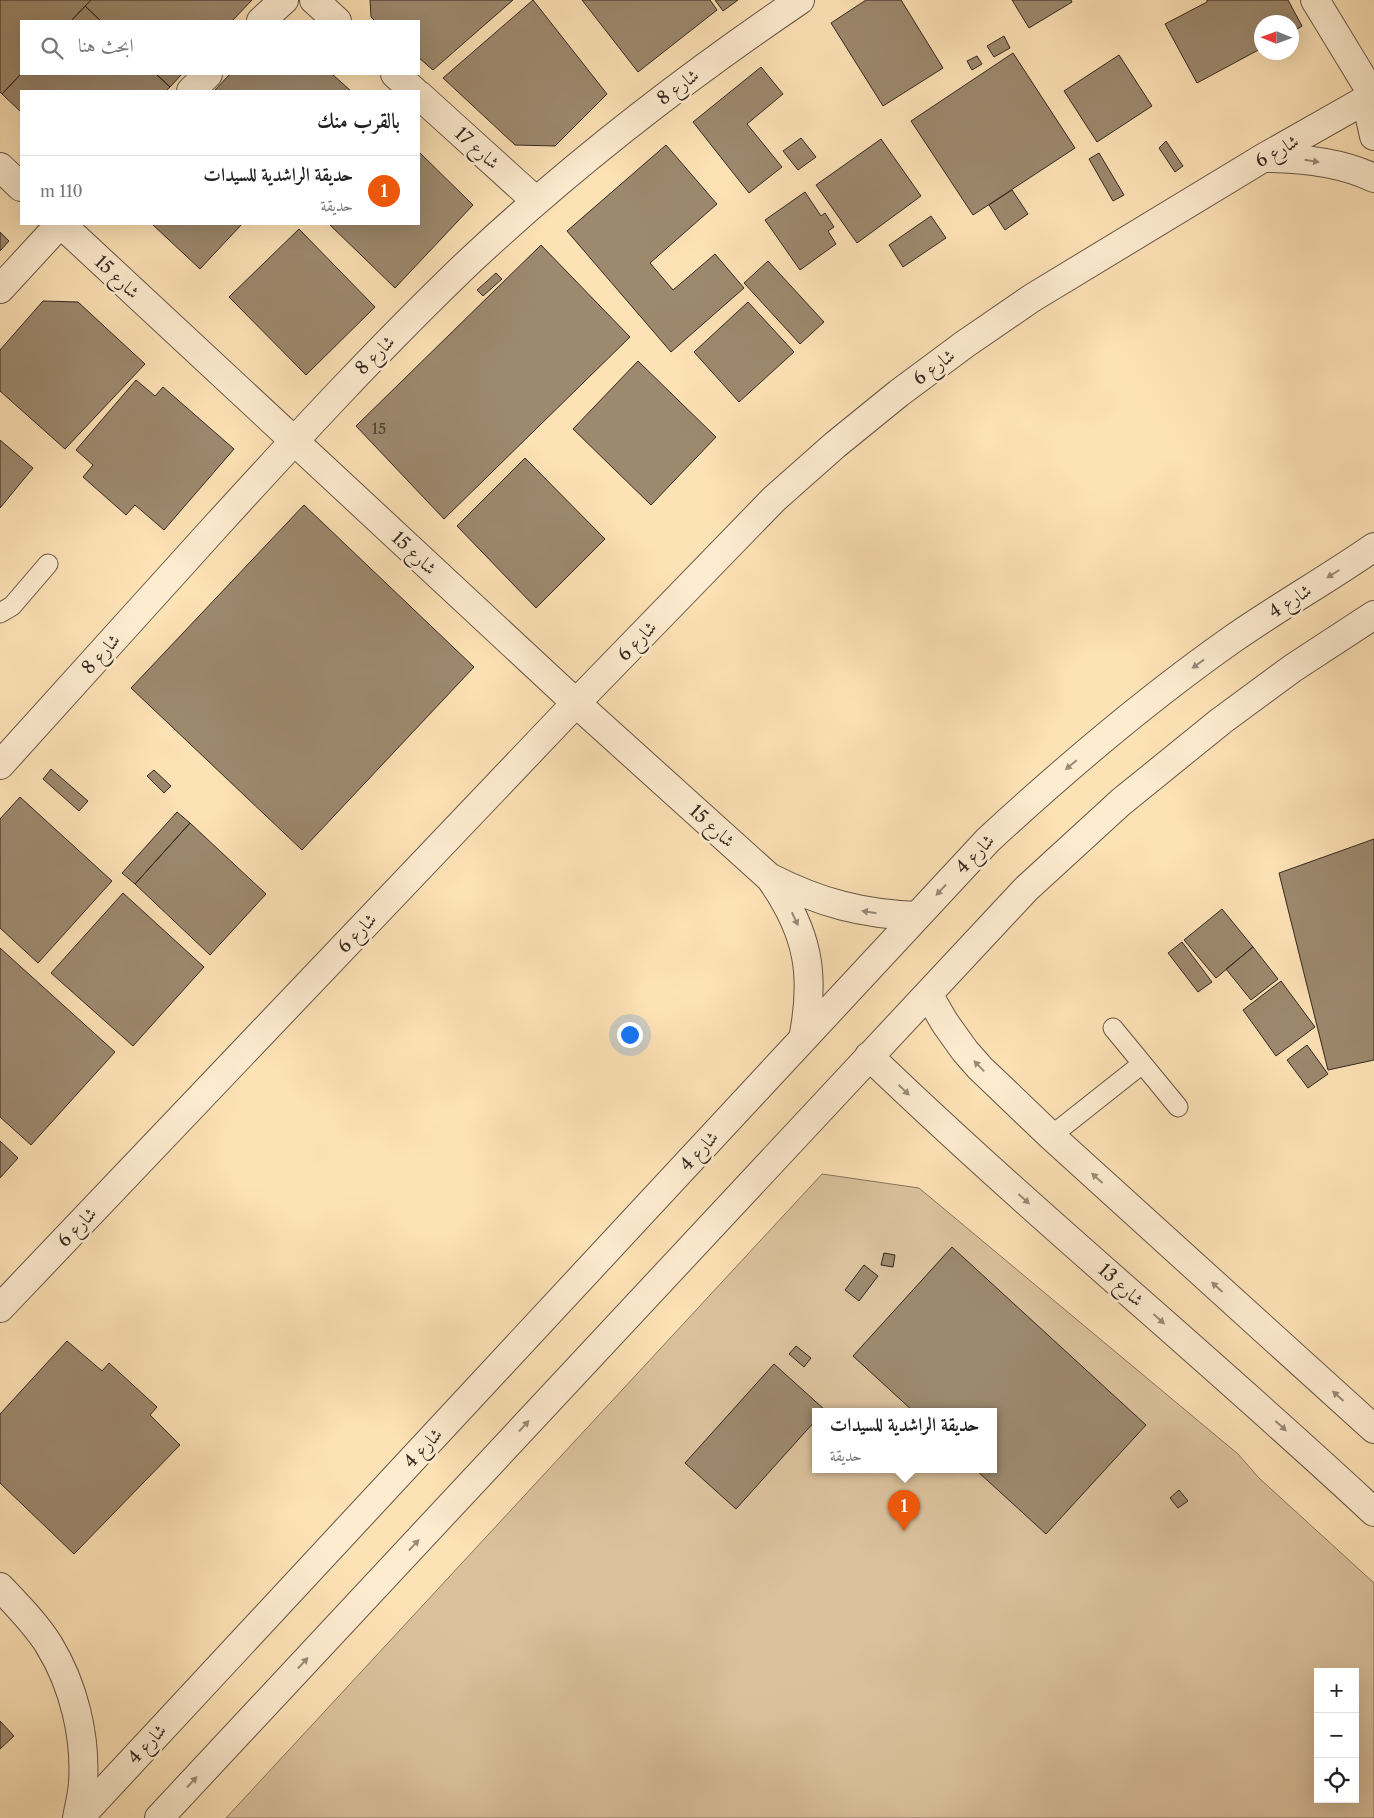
<!DOCTYPE html>
<html lang="ar">
<head>
<meta charset="utf-8">
<style>
  :root { --surface:#fff; --page:#f2f2f2; --text:#222; --muted:#767676; --line:#e0e0e0; --accent:#ea580c }
  body { margin:0; font-family:"Libre Caslon Text",Amiri,serif; background:var(--page); color:var(--text); direction:rtl }
  .controls { position:absolute; right:15px; bottom:15px; display:grid; overflow:hidden; border-radius:0px; box-shadow:0 5px 20px #0002 }
  .controls button { width:45px; height:45px; display:grid; place-items:center; padding:0; border:0; border-bottom:1px solid var(--line); background:var(--surface); color:var(--text); font:25px sans-serif }
  .compass { position:absolute; left:1254px; top:15px; width:45px; height:45px; border-radius:50%; background:var(--surface); box-shadow:0 5px 20px #0002; rotate:271deg }
  .you { position:absolute; left:629px; top:1034px; width:18px; height:18px; margin:-12px; border:4px solid #fff; border-radius:50%; background:#1a73e8; box-shadow:0 0 0 8px #1a73e833 }
  .badge { display:grid; place-items:center; width:32px; height:32px; border-radius:50%; background:var(--accent); color:#fff; font-size:16px; font-weight:700 }
  .pin { position:absolute; translate:-50% -41px; filter:drop-shadow(0 1px 2px #0008) }
  .pin::after { content:''; position:absolute; top:26px; width:18px; height:15px; background:inherit; clip-path:polygon(0 0,100% 0,50% 100%) }
  .popup { position:absolute; left:812px; top:1408px; width:185px; height:65px; box-sizing:border-box; display:grid; place-content:center; border-radius:0px; background:var(--surface); filter:drop-shadow(0 1px 4px #0005); font-size:16px; white-space:nowrap; color:var(--muted) }
  .popup b { font-size:19px; color:var(--text) }
  .popup::after { content:''; position:absolute; left:50%; top:100%; margin-left:-10px; border:10px solid transparent; border-top-color:var(--surface) }
  .list { margin:0; padding:0; list-style:none }
  h2 { display:flex; justify-content:space-between; align-items:center; height:65px; margin:0; padding:0 20px; font-size:21px }
  h2 small { font-size:16px; font-weight:400; color:var(--muted) }
  .list li { display:grid; grid-template-columns:32px 1fr auto; gap:15px; align-items:center; box-sizing:border-box; height:70px; padding:0 20px; border-top:1px solid var(--line) }
  .list b { display:block; font-size:19px; white-space:nowrap }
  .list p { margin:0; font-size:16px; white-space:nowrap; color:var(--muted) }
  .list em { font-size:16px; font-style:normal; color:var(--muted) }
  .icon { flex:none; width:28px; height:28px; fill:none; stroke:currentColor; stroke-width:2; stroke-linecap:round; stroke-linejoin:round }
  .map { position:relative; flex:none; width:1374px; height:1818px; overflow:hidden; direction:ltr }
  .search { position:absolute; background:var(--surface); box-shadow:0 5px 20px #0002; left:20px; top:20px; width:400px; height:55px; display:flex; align-items:center; gap:12px; box-sizing:border-box; padding:0 18px; border-radius:0px; color:var(--muted); font-size:19px }
  .panel { position:absolute; background:var(--surface); box-shadow:0 5px 20px #0002; left:20px; top:90px; width:400px; height:135px; border-radius:0px; direction:rtl }
  .map>svg:first-child { display:block }
  .green { fill:#dbc29d; stroke:#88755f; fill-rule:evenodd }
  .building { fill:#9d896e; stroke:#342821 }
  .lines { fill:none; stroke-linecap:round; stroke-linejoin:round }
  .service-casing { stroke:#665646; stroke-width:21 }
  .minor-casing { stroke:#665646; stroke-width:30 }
  .tertiary-casing { stroke:#665646; stroke-width:30 }
  .service { stroke:#feecd0; stroke-width:19 }
  .minor { stroke:#feecd0; stroke-width:28 }
  .tertiary { stroke:#feecd0; stroke-width:28 }
  .oneway { fill:#998a78 }
  .labels { text-anchor:middle; stroke-width:5; stroke-linejoin:round; paint-order:stroke }
  .number-label { font-size:15px; fill:#4e4034 }
  .street-label { font-size:18px; fill:#342821; stroke:#feecd0 }
</style>
</head>
<body>
<div class="map">
<svg width="1374" height="1818" viewBox="0 0 1374 1818">
  <rect width="100%" height="100%" fill="#fde2b6"/>
  <filter id="stains"><feTurbulence type="fractalNoise" baseFrequency=".004" numOctaves="4"/><feColorMatrix values="0 0 0 0 .2 0 0 0 0 .09 0 0 0 0 .02 0 0 0 .5 -.17"/></filter>
  <radialGradient id="worn" r=".72"><stop offset=".6" stop-color="#630" stop-opacity="0"/><stop offset="1" stop-color="#630" stop-opacity=".3"/></radialGradient>
  <path class="green" d="M822,1174L919,1188L1238,1454L1259,1478L1374,1583V1818H226ZM815,1412H993V1470H815ZM1318,1672H1355V1799H1318Z"/>
  <path class="building" d="M0,0H91L71,21H21V74L2,94L0,92Z
    M91,0H252L232,21H101L85,6Z
    M370,0H513L433,70L419,58V21H375L371,17Z
    M533,0L607,94L555,146L515,145L443,78Z
    M582,0H710L717,10L638,72Z
    M715,0H738L723,11Z
    M866,0H901L943,68L883,106L831,23Z
    M1012,0H1071L1072,2L1029,28Z
    M1207,0H1288L1302,26L1292,32V22H1262V48L1197,83L1165,24L1207,2Z
    M85,6L101,21H71Z
    M1004,36L1010,48L994,57L987,46Z
    M1013,53L1075,148L973,215L911,121Z
    M1119,55L1152,106L1097,142L1064,91Z
    M977,56L982,64L972,70L967,61Z
    M761,67L783,94L747,124L782,167L749,193L693,122Z
    M21,74H156L170,87L166,91H21V112L2,94Z
    M156,74H182L170,87Z
    M230,74H332L351,91H214Z
    M801,138L816,157L798,170L783,151Z
    M881,139L921,196L857,243L816,185Z
    M1166,141L1183,166L1175,172L1159,148Z
    M666,145L717,204L650,263L673,290L715,254L744,288L671,352L567,231Z
    M419,152L473,205L395,288L329,224H419Z
    M1099,153L1124,195L1113,201L1089,159Z
    M1012,190L1028,214L1005,230L989,205Z
    M805,192L821,216L825,213L834,227L828,231L836,244L800,270L765,220Z
    M931,216L946,238L903,267L889,245Z
    M152,224H242L200,269Z
    M299,229L375,307L306,375L229,297Z
    M0,232L9,241L0,251Z
    M541,245L630,337L444,519L356,426Z
    M768,261L824,322L800,344L744,283Z
    M496,273L502,279L483,296L477,290Z
    M43,301L78,302L145,364L65,449L0,391V350Z
    M748,302L794,352L739,402L694,352Z
    M638,361L716,437L651,505L573,429Z
    M136,380L155,396L163,387L234,449L164,530L135,505L126,515L83,477L93,465L76,450Z
    M0,440L33,468L0,508Z
    M525,458L605,539L536,608L457,526Z
    M304,505L474,667L302,850L131,688Z
    M51,769L88,801L79,811L43,779Z
    M154,770L171,786L164,793L147,776Z
    M20,797L112,881L38,963L0,928V819Z
    M177,812L190,823L135,884L122,873Z
    M190,823L266,894L210,955L135,884Z
    M1374,839V1060L1328,1070L1279,873Z
    M123,893L204,967L133,1046L51,973Z
    M1222,909L1253,947L1216,978L1184,940Z
    M1182,942L1212,982L1198,992L1168,953Z
    M1253,947L1278,979L1251,1000L1226,969Z
    M0,948L115,1052L31,1145L0,1117Z
    M1281,981L1315,1027L1276,1056L1243,1010Z
    M1307,1045L1328,1074L1308,1088L1287,1060Z
    M0,1141L18,1158L0,1178Z
    M952,1247L1146,1425L1046,1534L976,1470H993V1412H914L853,1356Z
    M884,1253L895,1255L893,1267L881,1265Z
    M864,1265L878,1276L859,1301L845,1290Z
    M67,1341L102,1371L109,1363L157,1407L150,1415L180,1445L74,1554L0,1483V1414Z
    M796,1346L811,1358L804,1367L789,1354Z
    M774,1364L825,1410L823,1412H815V1421L736,1509L685,1463Z
    M1179,1490L1188,1501L1178,1508L1170,1498Z
    M0,1721L14,1736L0,1749Z"/>
  <g class="lines">
    <g class="service-casing">
      <path id="service" d="M0,613L12,606L48,564
        M1113,1028L1178,1107
        M1051,1136L1142,1064"/>
    </g>
    <g class="minor-casing">
      <path id="minor" d="M314,0L337,21
        M261,21L284,0
        M395,74L414,91
        M191,91L208,74
        M419,95L536,201
        M0,289L60,224
        M0,765C72,685 145,605 217,525C300,434 383,344 472,259C574,164 685,78 800,0
        M0,1587C17,1605 36,1624 49,1645C74,1686 86,1736 83,1784C82,1795 79,1807 77,1818"/>
    </g>
    <g class="tertiary-casing">
      <path id="tertiary" d="M1315,0L1374,97
        M1372,96L1370,118L1374,136
        M1265,158C1302,158 1340,162 1374,178
        M0,167L21,187
        M61,224L576,703L770,878C808,932 816,974 803,1039
        M771,878C820,903 863,914 917,916
        M928,994L945,1023L965,1051L980,1068L1051,1136L1374,1429
        M869,1056C1032,1213 1208,1357 1374,1512
        M0,1308L576,703L774,499L835,445L899,393L965,344L1032,298L1263,158L1374,95
        M79,1818L988,840C1066,768 1147,699 1234,638C1280,606 1328,579 1374,547
        M159,1818L1026,889L1121,802L1221,721L1293,668L1374,615"/>
    </g>
    <use href="#service" class="service"/>
    <use href="#minor" class="minor"/>
    <use href="#tertiary" class="tertiary"/>
  </g>
  <defs><path id="oneway-solid" d="M-6-.8H1V-3.2L6.5 0L1 3.2V.8H-6Z" transform="scale(1.25)"/></defs>
  <g class="oneway">
    <use href="#oneway-solid" transform="translate(1312 161) rotate(9)"/>
    <use href="#oneway-solid" transform="translate(1333 574) rotate(148)"/>
    <use href="#oneway-solid" transform="translate(1198 664) rotate(144)"/>
    <use href="#oneway-solid" transform="translate(1071 765) rotate(140)"/>
    <use href="#oneway-solid" transform="translate(941 890) rotate(133)"/>
    <use href="#oneway-solid" transform="translate(869 912) rotate(-171)"/>
    <use href="#oneway-solid" transform="translate(795 919) rotate(65)"/>
    <use href="#oneway-solid" transform="translate(979 1066) rotate(-134)"/>
    <use href="#oneway-solid" transform="translate(904 1090) rotate(44)"/>
    <use href="#oneway-solid" transform="translate(1097 1178) rotate(-138)"/>
    <use href="#oneway-solid" transform="translate(1024 1199) rotate(42)"/>
    <use href="#oneway-solid" transform="translate(1217 1287) rotate(-138)"/>
    <use href="#oneway-solid" transform="translate(1159 1319) rotate(42)"/>
    <use href="#oneway-solid" transform="translate(1338 1396) rotate(-138)"/>
    <use href="#oneway-solid" transform="translate(524 1426) rotate(-47)"/>
    <use href="#oneway-solid" transform="translate(1281 1426) rotate(42)"/>
    <use href="#oneway-solid" transform="translate(414 1545) rotate(-47)"/>
    <use href="#oneway-solid" transform="translate(303 1663) rotate(-47)"/>
    <use href="#oneway-solid" transform="translate(192 1782) rotate(-47)"/>
  </g>
  <g class="labels">
    <g class="number-label">
      <text x="379" y="434">15</text>
    </g>
    <g class="street-label">
      <text transform="translate(678 87) rotate(-37)" y="6">شارع 8</text>
      <text transform="translate(477 148) rotate(42)" y="6">شارع 17</text>
      <text transform="translate(1277 151) rotate(-30)" y="6">شارع 6</text>
      <text transform="translate(117 277) rotate(43)" y="6">شارع 15</text>
      <text transform="translate(375 355) rotate(-45)" y="6">شارع 8</text>
      <text transform="translate(934 367) rotate(-37)" y="6">شارع 6</text>
      <text transform="translate(414 553) rotate(43)" y="6">شارع 15</text>
      <text transform="translate(1290 601) rotate(-33)" y="6">شارع 4</text>
      <text transform="translate(637 641) rotate(-46)" y="6">شارع 6</text>
      <text transform="translate(101 654) rotate(-48)" y="6">شارع 8</text>
      <text transform="translate(712 826) rotate(42)" y="6">شارع 15</text>
      <text transform="translate(975 854) rotate(-46)" y="6">شارع 4</text>
      <text transform="translate(357 933) rotate(-46)" y="6">شارع 6</text>
      <text transform="translate(699 1151) rotate(-47)" y="6">شارع 4</text>
      <text transform="translate(77 1227) rotate(-46)" y="6">شارع 6</text>
      <text transform="translate(1121 1285) rotate(42)" y="6">شارع 13</text>
      <text transform="translate(423 1448) rotate(-47)" y="6">شارع 4</text>
      <text transform="translate(147 1744) rotate(-47)" y="6">شارع 4</text>
    </g>
  </g>
  <rect width="100%" height="100%" filter="url(#stains)"/>
  <rect width="100%" height="100%" fill="url(#worn)"/>
</svg>
<div class="controls">
<button>+</button>
<button>−</button>
<button><svg class="icon" aria-label="locate" viewBox="0 0 24 24"><circle cx="12" cy="12" r="6"/><path d="M12 2v4M12 18v4M2 12h4M18 12h4"/></svg></button>
</div>
<svg class="compass" viewBox="-18 -18 36 36"><path d="M0-13l5 13h-10z" fill="#e53935"/><path d="M0 13l5-13h-10z" fill="#767676"/></svg>
<div class="you"></div>
<div class="pin badge" style="left:904px;top:1531px">1</div>
<div class="popup"><b>حديقة الراشدية للسيدات</b>حديقة</div>
<div class="search"><svg class="icon" aria-label="search" viewBox="0 0 24 24"><circle cx="10" cy="10" r="6"/><path d="M15 15l6 6"/></svg>ابحث هنا</div>
<section class="panel">
<h2>بالقرب منك<small></small></h2>
<ul class="list">
<li><span class="badge">1</span><div><b>حديقة الراشدية للسيدات</b><p>حديقة</p></div><em>110 m</em></li>
</ul>
</section>
</div>
</body>
</html>
